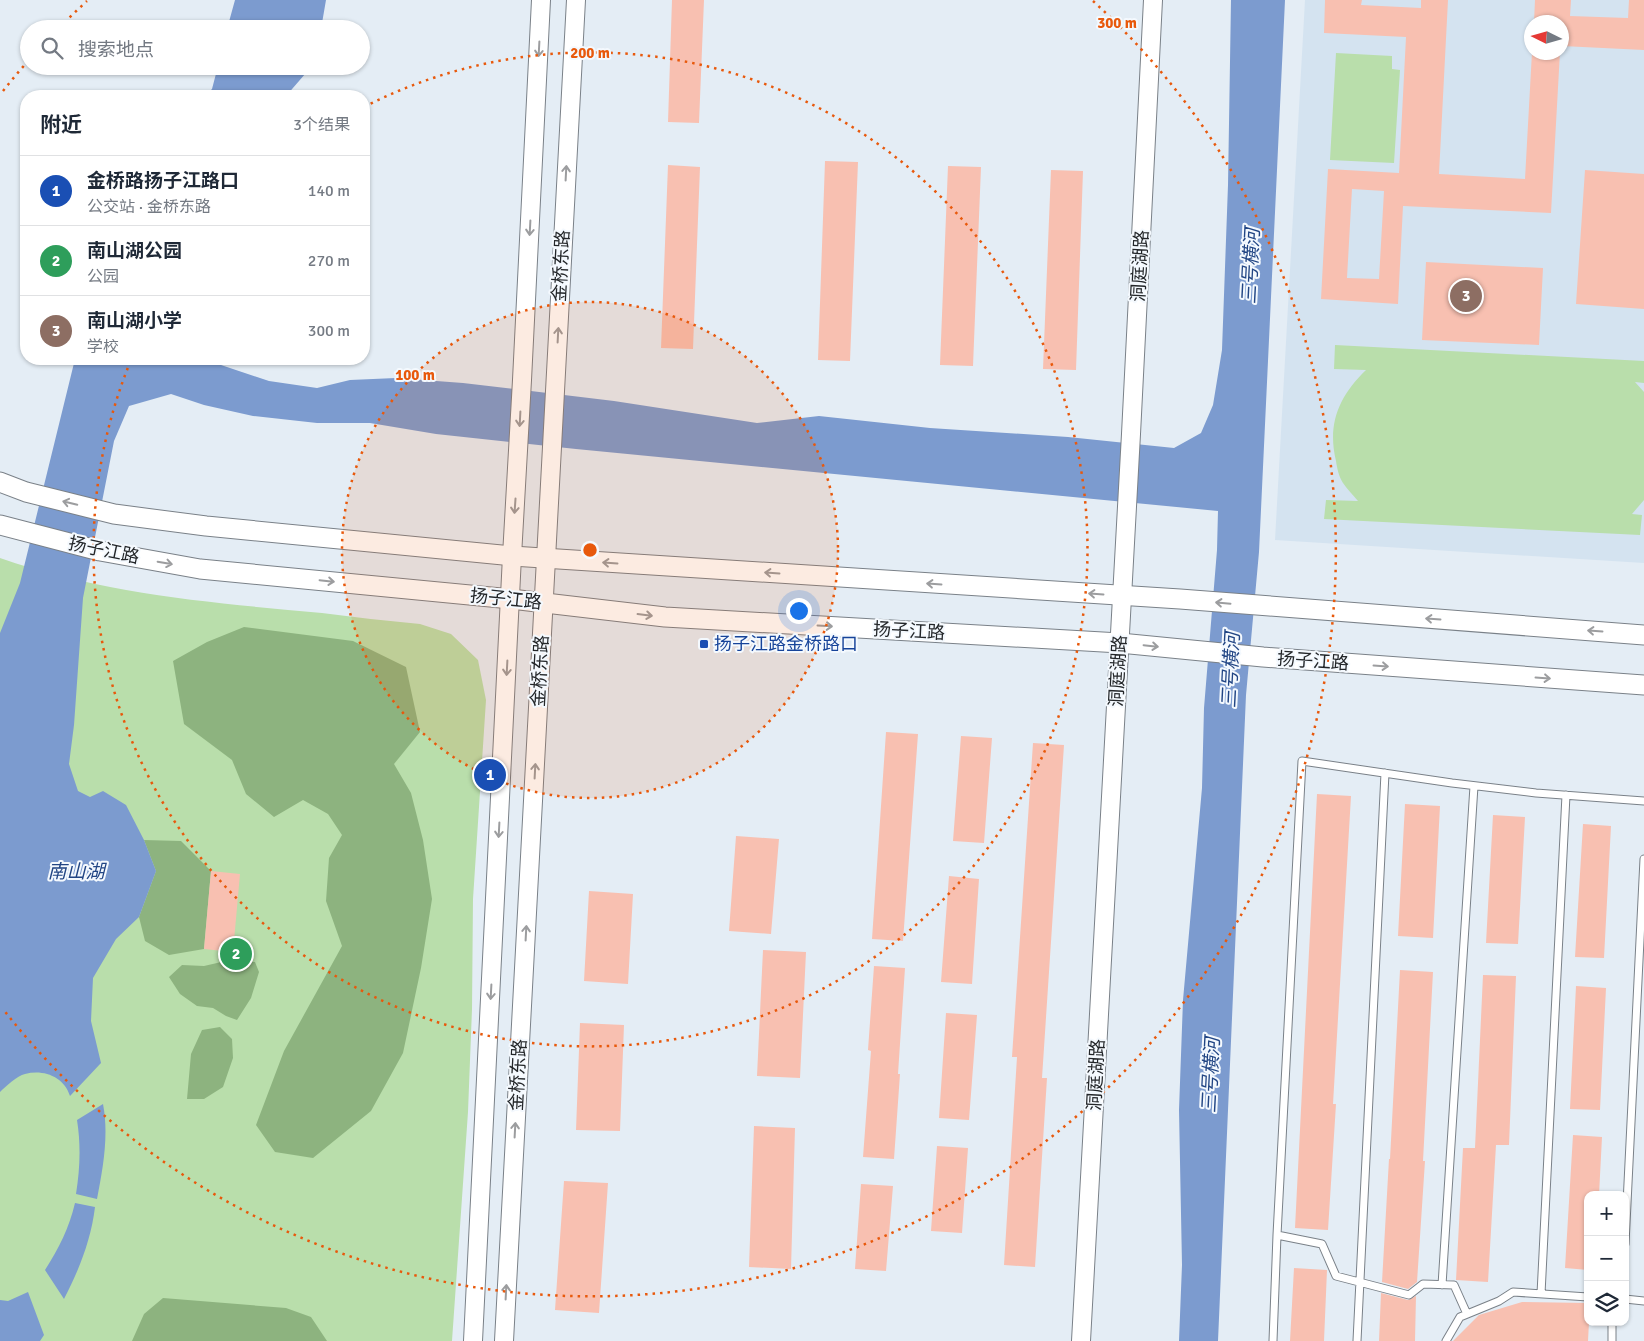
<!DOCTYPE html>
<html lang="zh">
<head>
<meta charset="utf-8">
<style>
  :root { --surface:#fff; --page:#f2f2f3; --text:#1f2937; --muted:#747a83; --line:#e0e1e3; --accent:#7c3aed }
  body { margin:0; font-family:Signika,"Noto Sans SC",sans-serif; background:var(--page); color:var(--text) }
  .controls { position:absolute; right:15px; bottom:15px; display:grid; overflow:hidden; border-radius:10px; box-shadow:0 1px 4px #0004 }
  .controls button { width:45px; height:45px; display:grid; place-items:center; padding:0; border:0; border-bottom:1px solid var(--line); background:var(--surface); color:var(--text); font:25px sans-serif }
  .compass { position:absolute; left:1524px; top:15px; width:45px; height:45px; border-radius:50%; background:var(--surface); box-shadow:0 1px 4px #0004; rotate:275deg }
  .you { position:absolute; left:798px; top:610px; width:18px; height:18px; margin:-12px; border:4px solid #fff; border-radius:50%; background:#1a73e8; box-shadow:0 0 0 8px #1a73e833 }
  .badge { display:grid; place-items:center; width:32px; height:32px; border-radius:50%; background:var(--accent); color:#fff; font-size:16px; font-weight:700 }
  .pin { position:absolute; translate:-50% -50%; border:2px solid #fff; box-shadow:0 1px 5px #0006 }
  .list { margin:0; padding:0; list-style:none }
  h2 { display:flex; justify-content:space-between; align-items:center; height:65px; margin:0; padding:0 20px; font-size:21px }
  h2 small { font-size:16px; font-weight:400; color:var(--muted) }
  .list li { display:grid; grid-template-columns:32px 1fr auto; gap:15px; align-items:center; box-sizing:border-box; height:70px; padding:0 20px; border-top:1px solid var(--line) }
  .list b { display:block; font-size:19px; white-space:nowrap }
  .list p { margin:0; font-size:16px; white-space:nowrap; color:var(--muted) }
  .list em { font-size:16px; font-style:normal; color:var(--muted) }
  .icon { flex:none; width:28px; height:28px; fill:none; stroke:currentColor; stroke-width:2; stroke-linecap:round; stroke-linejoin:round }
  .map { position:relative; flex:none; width:1644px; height:1341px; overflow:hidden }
  .search { position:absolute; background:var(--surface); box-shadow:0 1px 4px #0004; left:20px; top:20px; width:350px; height:55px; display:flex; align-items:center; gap:12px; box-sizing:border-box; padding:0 18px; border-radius:28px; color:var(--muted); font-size:19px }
  .panel { position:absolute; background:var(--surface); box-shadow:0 1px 4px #0004; left:20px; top:90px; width:350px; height:275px; border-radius:20px }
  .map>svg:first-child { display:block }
  .built { fill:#d4e3f0; fill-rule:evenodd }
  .green { fill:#b9deab }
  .forest { fill:#8db37f }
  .water { fill:#7c9bcf }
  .building { fill:#f8c0b1; fill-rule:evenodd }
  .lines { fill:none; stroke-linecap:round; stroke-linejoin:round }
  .service-casing { stroke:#7a8188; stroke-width:9 }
  .tertiary-casing { stroke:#7a8188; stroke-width:20 }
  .secondary-casing { stroke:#7a8188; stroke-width:21 }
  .service { stroke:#fff; stroke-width:7 }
  .tertiary { stroke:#fff; stroke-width:18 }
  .secondary { stroke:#fff; stroke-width:19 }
  .oneway { stroke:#9c9d9f }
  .ring { fill:none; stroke:#e8590c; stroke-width:2.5; stroke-dasharray:2.5 5 }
  .transit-dot { fill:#1a4fb4; stroke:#f4f9fe; stroke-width:2 }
  .labels { text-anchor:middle; stroke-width:4; stroke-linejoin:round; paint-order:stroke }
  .street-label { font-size:18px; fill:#232629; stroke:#f4f9fe }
  .transit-label { font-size:18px; fill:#164399; stroke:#f4f9fe; text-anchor:start }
  .water-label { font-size:19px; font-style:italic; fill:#214584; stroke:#f4f9fe }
  .centre { fill:#e8590c; stroke:#f4f9fe; stroke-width:2.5 }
  .ring-label { font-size:15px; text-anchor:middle; font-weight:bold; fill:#e8590c; stroke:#f4f9fe; stroke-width:4; stroke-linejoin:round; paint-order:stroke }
</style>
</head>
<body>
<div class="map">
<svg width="1644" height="1341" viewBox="0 0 1644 1341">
  <rect width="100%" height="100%" fill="#e4edf5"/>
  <path class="built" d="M1305,0H1644V563L1275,540ZM1532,22H1562V52H1532Z"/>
  <path class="green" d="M1336,53L1392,56V69L1400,70L1394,163L1330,160Z
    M1335,345L1644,361V383L1635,382L1644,392V500L1632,514L1642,515L1640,535L1324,519L1326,500L1358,501C1353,495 1347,489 1343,483C1339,477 1337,468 1336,461C1327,424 1339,396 1366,370L1334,369Z
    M0,558C103,594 213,603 322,613C354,617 387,621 420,624L451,634L478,660L486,700L473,899L472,1009L468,1112L452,1341H0Z"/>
  <path class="forest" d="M244,627L353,641L406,667L420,732L394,764L411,793L423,840L432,899L421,968L403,1053L371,1111L313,1158L275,1152L256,1125L284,1051L342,946L326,901L329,858L342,835L328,814L303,800L274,817L246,794L232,760L184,724L173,661L207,642Z
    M144,840L181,841L211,871L204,949L169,955L145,941L139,917L156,871Z
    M230,960L255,962L259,972L251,998L237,1020L226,1016L213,1008L197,1006L180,994L169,977L182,965L204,966Z
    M220,1027L232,1039L233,1058L223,1087L204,1099H187L191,1054L202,1030Z
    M163,1298L286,1308L311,1317L327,1341H132L144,1314Z"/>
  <path class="water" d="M235,0H326L321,29H227Z
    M1231,0H1285L1259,552L1246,695L1218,1341H1179L1182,1265L1179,1110L1183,1000L1202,788L1204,708L1217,550L1218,511L576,449L436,434L370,423H317L253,416L204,405L171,394L129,406L114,441L83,598L74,725L69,764L78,791L90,797L103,791L126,805L144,840L156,871L139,917L116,939L93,978L91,1021L101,1063L70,1096C64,1077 44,1069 25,1074C17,1076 6,1086 0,1092V633L20,583L75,359H167L179,362L221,365L269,381L317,388L350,380L396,378L463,383L614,401L757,423L819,416L930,428L1068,437L1174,448L1201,433L1213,405L1222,350L1228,185Z
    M218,66H312L286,96H205L212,89Z
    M103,1104C109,1135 103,1168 97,1199L76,1194C80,1169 81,1145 77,1120Z
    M75,1203L95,1207C91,1240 79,1270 64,1299L45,1270C59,1248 69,1228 75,1203Z
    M28,1292L44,1335L40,1341H0V1300L8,1301Z"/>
  <path class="building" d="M672,0H704L699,123L668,122Z
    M1325,0H1362L1361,5L1421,8V0H1448L1439,174L1525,179L1532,52H1560L1551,213L1403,206L1398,304L1321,299L1328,169L1399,173L1406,37L1324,33ZM1352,189L1384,191L1379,279L1347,278Z
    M1535,0H1571L1570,16L1628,18L1629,0H1644V50L1562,46V22H1534Z
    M825,161L858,162L850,361L818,360Z
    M668,165L700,167L693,349L661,348Z
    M948,166L981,167L973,366L940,365Z
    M1051,170L1083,171L1076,370L1043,369Z
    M1585,170L1644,174V309L1576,304Z
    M1426,262L1543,268L1539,345L1422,340Z
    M886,732L918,734L903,941L872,939Z
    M961,736L992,738L984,843L953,841Z
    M1033,743L1064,745L1042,1078H1047L1035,1267L1004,1265L1017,1057H1012Z
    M1317,794L1351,796L1333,1104H1336L1328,1230L1295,1228Z
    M1405,804L1440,806L1433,938L1398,936Z
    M1493,815L1525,817L1518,944L1486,943Z
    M1583,824L1611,826L1604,958L1575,957Z
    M736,836L779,839L771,934L729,931Z
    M211,871L240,874L233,952L204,949Z
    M949,876L979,879L972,984L941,982Z
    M589,891L633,894L628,984L584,981Z
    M763,950L806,952L800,1078L757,1076Z
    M874,966L905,968L898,1074H900L894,1159L863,1157L871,1051L868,1050Z
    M1400,970L1433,972L1423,1161H1425L1417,1282L1408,1289L1382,1282L1389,1159H1390Z
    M1483,975L1516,976L1509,1145H1496L1488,1282L1456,1280L1463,1148H1475Z
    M1576,986L1606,988L1600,1110L1570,1109Z
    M946,1013L977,1015L969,1120L939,1118Z
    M580,1023L624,1025L620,1131L576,1130Z
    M754,1126L795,1128L791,1269L749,1267Z
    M1573,1135L1602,1137L1599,1195H1588V1270L1565,1268Z
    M937,1146L968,1148L962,1233L931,1231Z
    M564,1181L608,1183L599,1313L555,1310Z
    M861,1184L893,1186L886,1271L855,1269Z
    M1294,1268L1327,1270L1324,1341H1290Z
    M1381,1293L1408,1300L1416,1296L1415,1341H1379Z
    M1522,1302L1588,1303V1322H1589L1588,1341H1453L1479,1315Z"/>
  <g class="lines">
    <g class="service-casing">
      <path id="service" d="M1277,1235L1302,761L1452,783L1536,793L1644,801
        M1625,1244L1644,859
        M1442,1285L1474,786
        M1541,1294L1566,795
        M1625,1299L1644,1301
        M1273,1341L1277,1235L1322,1244L1336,1276L1409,1295L1423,1284L1454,1285L1467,1314
        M1357,1341L1385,773
        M1446,1341L1460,1317L1499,1301L1513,1292L1588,1297
        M1612,1341V1322"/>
    </g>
    <g class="tertiary-casing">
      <path id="tertiary" d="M473,1341L512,556L522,380L541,0
        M504,1341L576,0
        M1081,1341L1131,434L1153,0"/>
    </g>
    <g class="secondary-casing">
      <path id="secondary" d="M0,482L26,492L114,514L206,526L512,556L1180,599L1644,635
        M0,525L100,551L200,569L511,599L665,617L1120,643L1263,657L1644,685"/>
    </g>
    <use href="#service" class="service"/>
    <use href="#tertiary" class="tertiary"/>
    <use href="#secondary" class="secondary"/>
  </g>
  <defs><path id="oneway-shaft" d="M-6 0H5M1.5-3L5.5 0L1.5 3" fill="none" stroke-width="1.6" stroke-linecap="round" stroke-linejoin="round" transform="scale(1.25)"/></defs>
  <g class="oneway">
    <use href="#oneway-shaft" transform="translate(539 49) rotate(93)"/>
    <use href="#oneway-shaft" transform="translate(566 173) rotate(-87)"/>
    <use href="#oneway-shaft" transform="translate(530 228) rotate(93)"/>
    <use href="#oneway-shaft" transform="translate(558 335) rotate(-87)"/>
    <use href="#oneway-shaft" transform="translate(520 419) rotate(93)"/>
    <use href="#oneway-shaft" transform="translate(70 503) rotate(-166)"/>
    <use href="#oneway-shaft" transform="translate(515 506) rotate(94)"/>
    <use href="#oneway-shaft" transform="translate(165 563) rotate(10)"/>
    <use href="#oneway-shaft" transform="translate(610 563) rotate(-176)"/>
    <use href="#oneway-shaft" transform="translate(772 573) rotate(-176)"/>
    <use href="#oneway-shaft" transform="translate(327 581) rotate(6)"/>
    <use href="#oneway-shaft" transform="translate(934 584) rotate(-176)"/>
    <use href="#oneway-shaft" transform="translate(1096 594) rotate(-176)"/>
    <use href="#oneway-shaft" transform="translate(1223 603) rotate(-175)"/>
    <use href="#oneway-shaft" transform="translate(645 615) rotate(7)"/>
    <use href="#oneway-shaft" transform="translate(1433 619) rotate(-176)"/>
    <use href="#oneway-shaft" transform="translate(825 626) rotate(3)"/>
    <use href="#oneway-shaft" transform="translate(1595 631) rotate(-176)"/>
    <use href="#oneway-shaft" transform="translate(1151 646) rotate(6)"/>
    <use href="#oneway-shaft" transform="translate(1381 666) rotate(4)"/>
    <use href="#oneway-shaft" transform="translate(507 668) rotate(93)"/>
    <use href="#oneway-shaft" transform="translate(1543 678) rotate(4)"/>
    <use href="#oneway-shaft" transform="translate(535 771) rotate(-87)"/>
    <use href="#oneway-shaft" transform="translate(499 830) rotate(93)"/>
    <use href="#oneway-shaft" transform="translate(526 933) rotate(-87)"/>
    <use href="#oneway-shaft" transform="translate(491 992) rotate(93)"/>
    <use href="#oneway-shaft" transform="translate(515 1130) rotate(-87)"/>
    <use href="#oneway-shaft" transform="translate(506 1292) rotate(-87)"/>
  </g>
  <circle cx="590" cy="550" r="248" fill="#e8590c" fill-opacity=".12"/>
  <g class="ring">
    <circle cx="590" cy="550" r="248"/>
    <path d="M364 107A497 497 0 1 1 131 360"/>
    <path d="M3 91A745 745 0 0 1 28 61M59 28A745 745 0 0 1 87 1M1093 1A745 745 0 1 1 3 1009"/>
  </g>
  <rect class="transit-dot" x="699" y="639" width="10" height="10" rx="2.5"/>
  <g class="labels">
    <g class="street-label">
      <text transform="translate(561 266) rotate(-87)" y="6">金桥东路</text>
      <text transform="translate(1140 266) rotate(-87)" y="6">洞庭湖路</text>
      <text transform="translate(104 550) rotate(12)" y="6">扬子江路</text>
      <text transform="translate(506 599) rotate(6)" y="6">扬子江路</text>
      <text transform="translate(909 631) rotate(3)" y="6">扬子江路</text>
      <text transform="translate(1313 661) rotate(4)" y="6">扬子江路</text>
      <text transform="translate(540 671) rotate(-87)" y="6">金桥东路</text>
      <text transform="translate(1118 671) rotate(-87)" y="6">洞庭湖路</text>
      <text transform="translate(518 1075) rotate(-87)" y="6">金桥东路</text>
      <text transform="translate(1096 1075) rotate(-87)" y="6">洞庭湖路</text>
    </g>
    <g class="transit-label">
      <text x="714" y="650">扬子江路金桥路口</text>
    </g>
    <g class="water-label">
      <text transform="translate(1250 266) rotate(-87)" y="7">三号横河</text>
      <text transform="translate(1230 670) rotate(-87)" y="7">三号横河</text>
      <text x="76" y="878">南山湖</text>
      <text transform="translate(1210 1075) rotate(-87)" y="7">三号横河</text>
    </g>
  </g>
  <circle cx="590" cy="550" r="8" class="centre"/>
  <g class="ring-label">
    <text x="1117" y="28">300 m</text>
    <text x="590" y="58">200 m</text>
    <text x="415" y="380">100 m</text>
  </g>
</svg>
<div class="controls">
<button>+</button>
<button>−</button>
<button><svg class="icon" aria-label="layers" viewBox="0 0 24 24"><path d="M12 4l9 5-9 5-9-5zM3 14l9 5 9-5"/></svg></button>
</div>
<svg class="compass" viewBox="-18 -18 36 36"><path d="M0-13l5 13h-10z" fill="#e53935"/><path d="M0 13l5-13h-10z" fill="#747a83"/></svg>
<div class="you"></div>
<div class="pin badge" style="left:490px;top:775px;background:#1a4fb4">1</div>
<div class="pin badge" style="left:236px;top:954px;background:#2e9e5b">2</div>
<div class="pin badge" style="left:1466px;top:296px;background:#8d6e63">3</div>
<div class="search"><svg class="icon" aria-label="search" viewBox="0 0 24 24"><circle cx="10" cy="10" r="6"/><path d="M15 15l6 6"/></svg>搜索地点</div>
<section class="panel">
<h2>附近<small>3个结果</small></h2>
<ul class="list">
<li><span class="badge" style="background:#1a4fb4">1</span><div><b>金桥路扬子江路口</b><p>公交站 · 金桥东路</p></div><em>140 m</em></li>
<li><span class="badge" style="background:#2e9e5b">2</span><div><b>南山湖公园</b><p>公园</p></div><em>270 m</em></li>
<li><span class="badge" style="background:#8d6e63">3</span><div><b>南山湖小学</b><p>学校</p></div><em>300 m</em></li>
</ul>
</section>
</div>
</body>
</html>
